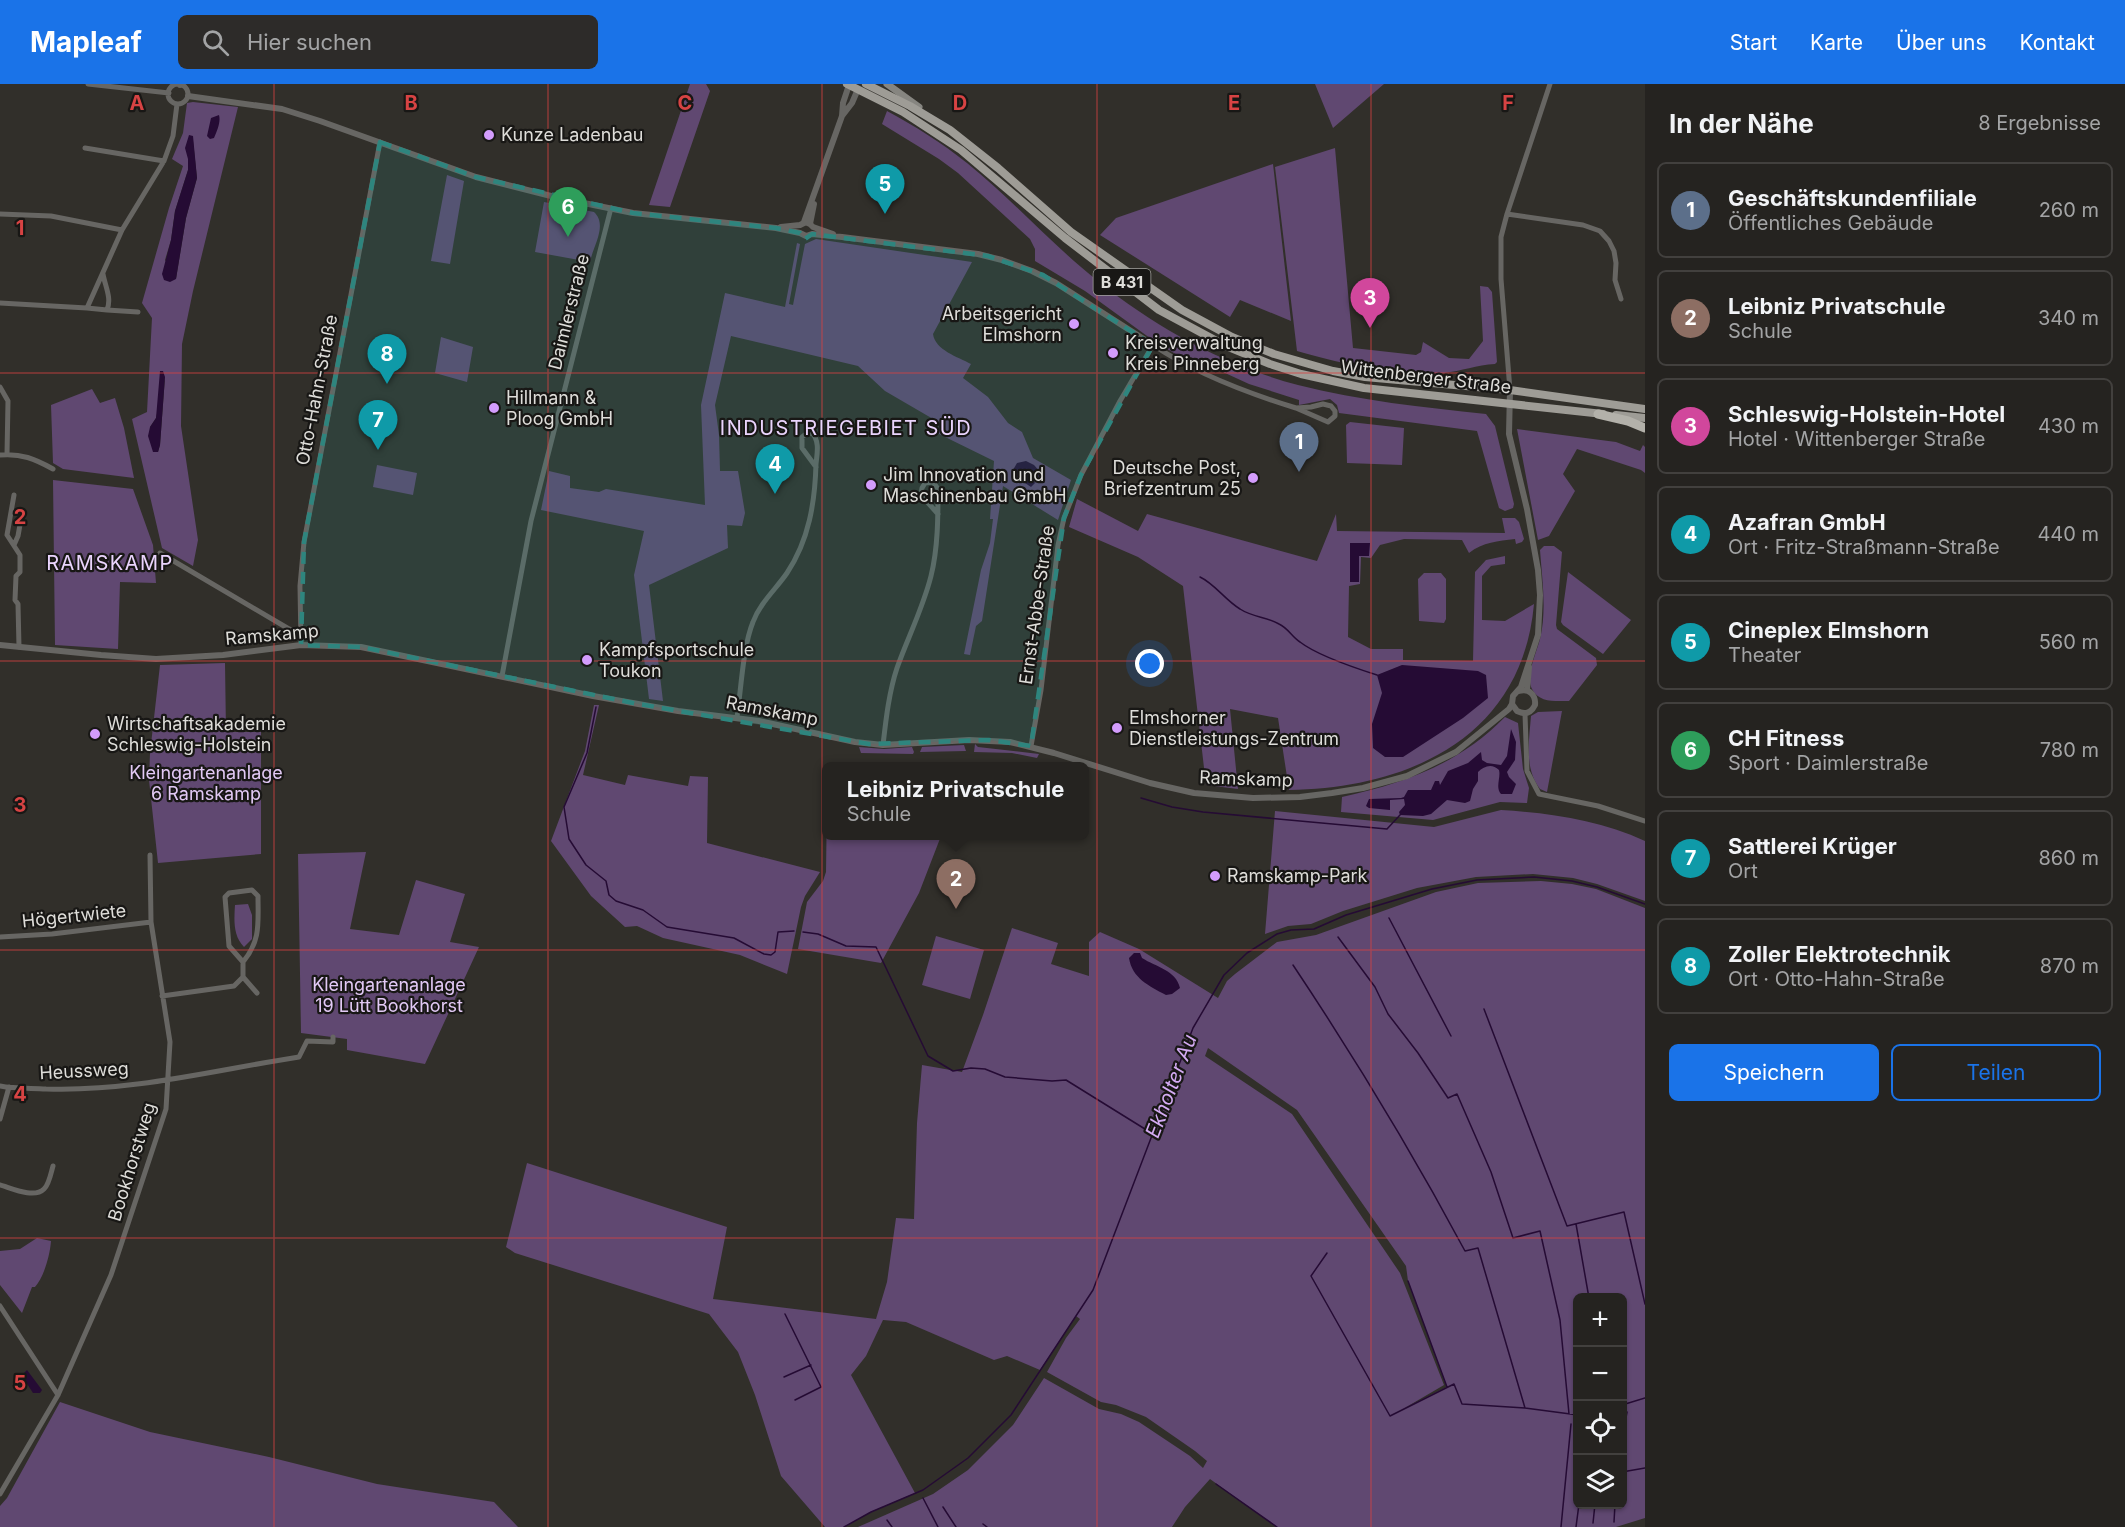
<!DOCTYPE html>
<html lang="de">
<head>
<meta charset="utf-8">
<style>
  :root { --surface:#252320; --page:#2d2b29; --text:#f1f3f6; --muted:#a3a4a5; --line:#42403e; --accent:#1a73e8 }
  body { margin:0; font-family:Inter,sans-serif; background:var(--page); color:var(--text) }
  .controls { position:absolute; right:18px; bottom:18px; display:grid; overflow:hidden; border-radius:9px; box-shadow:0 2px 4px #0004 }
  .controls button { width:54px; height:54px; display:grid; place-items:center; padding:0; border:0; border-bottom:2px solid var(--line); background:var(--surface); color:var(--text); font:30px sans-serif }
  .you { position:absolute; left:1150px; top:580px; width:21px; height:21px; margin:-15px; border:4px solid #fff; border-radius:50%; background:#1a73e8; box-shadow:0 0 0 9px #1a73e833 }
  .badge { display:grid; place-items:center; width:39px; height:39px; border-radius:50%; background:var(--accent); color:#fff; font-size:20px; font-weight:700 }
  .pin { position:absolute; translate:-50% -50px; filter:drop-shadow(0 2px 3px #0008) }
  .pin::after { content:''; position:absolute; top:32px; width:21px; height:18px; background:inherit; clip-path:polygon(0 0,100% 0,50% 100%) }
  .popup { position:absolute; left:822px; top:678px; width:267px; height:78px; box-sizing:border-box; display:grid; place-content:center; border-radius:9px; background:var(--surface); filter:drop-shadow(0 2px 4px #0005); font-size:20px; white-space:nowrap; color:var(--muted) }
  .popup b { font-size:22px; color:var(--text) }
  .popup::after { content:''; position:absolute; left:50%; top:100%; margin-left:-12px; border:12px solid transparent; border-top-color:var(--surface) }
  .list { margin:0; padding:0; list-style:none }
  h2 { display:flex; justify-content:space-between; align-items:center; height:78px; margin:0; padding:0 24px; font-size:26px }
  h2 small { font-size:20px; font-weight:400; color:var(--muted) }
  .list li { display:grid; grid-template-columns:39px 1fr auto; gap:18px; align-items:center; box-sizing:border-box; height:96px; margin:0 12px 12px; padding:0 12px; border:2px solid var(--line); border-radius:9px }
  .list b { display:block; font-size:22px; white-space:nowrap }
  .list p { margin:0; font-size:20px; white-space:nowrap; color:var(--muted) }
  .list em { font-size:20px; font-style:normal; color:var(--muted) }
  .actions { display:flex; gap:12px; padding:18px 24px }
  .actions a { flex:1; padding:14px 0; border:2px solid var(--accent); border-radius:9px; text-align:center; font-size:21px; color:var(--accent) }
  .actions .main { background:var(--accent); color:#fff }
  .icon { flex:none; width:33px; height:33px; fill:none; stroke:currentColor; stroke-width:2; stroke-linecap:round; stroke-linejoin:round }
  .map { position:relative; flex:none; width:1645px; height:1443px; overflow:hidden }
  header { display:flex; align-items:center; gap:36px; box-sizing:border-box; height:84px; padding:0 30px; background:var(--accent); color:#fff }
  header strong { font-size:28px }
  nav { display:flex; gap:33px; margin-inline-start:auto; font-size:21px }
  .search { width:420px; height:54px; background:var(--page); display:flex; align-items:center; gap:15px; box-sizing:border-box; padding:0 21px; border-radius:9px; color:var(--muted); font-size:22px }
  main { display:flex }
  aside { flex:1; background:var(--surface) }
  .map>svg:first-child { display:block }
  .green { fill:#604871; fill-rule:evenodd }
  .water { fill:#250b34 }
  .lines { fill:none; stroke-linecap:round; stroke-linejoin:round }
  .stream { stroke:#250b34; stroke-width:1.5 }
  .minor { stroke:#676663; stroke-width:5 }
  .tertiary { stroke:#676663; stroke-width:6 }
  .secondary { stroke:#868580; stroke-width:7 }
  .primary { stroke:#9e9c96; stroke-width:8 }
  .motorway { stroke:#b3b1aa; stroke-width:9 }
  .marked { fill:#2e857e; fill-opacity:0.2; stroke:#2e857e; stroke-width:4.5; stroke-dasharray:12 8; stroke-linejoin:round }
  .grid { fill:none; stroke:#d74343; stroke-width:1.5; stroke-opacity:0.55 }
  .poi-dot { fill:#d39cfc; stroke:#181715; stroke-width:2 }
  .labels { text-anchor:middle; stroke-width:4.5; stroke-linejoin:round; paint-order:stroke }
  .shield { fill:#181715; stroke:#a3a29e; stroke-width:1.5 }
  .shield-label { font-size:16px; font-weight:bold; fill:#deddd9 }
  .poi-label { font-size:18px; fill:#deddd9; stroke:#181715; text-anchor:start }
  .street-label { font-size:18px; fill:#deddd9; stroke:#181715 }
  .park-label { font-size:18px; fill:#e2c9f5; stroke:#181715 }
  .neighbourhood-label { font-size:20px; letter-spacing:1.5px; fill:#ead4fd; stroke:#181715 }
  .water-label { font-size:20px; font-style:italic; fill:#d4abf3; stroke:#181715 }
  .grid-label { font-size:20px; text-anchor:middle; font-weight:bold; fill:#d74343; stroke:#181715; stroke-width:4.5; stroke-linejoin:round; paint-order:stroke }
</style>
</head>
<body>
<header>
<strong>Mapleaf</strong>
<div class="search"><svg class="icon" aria-label="search" viewBox="0 0 24 24"><circle cx="10" cy="10" r="6"/><path d="M15 15l6 6"/></svg>Hier suchen</div>
<nav><a>Start</a><a>Karte</a><a>Über uns</a><a>Kontakt</a></nav>
</header>
<main>
<div class="map">
<svg width="1645" height="1443" viewBox="0 0 1645 1443">
  <rect width="100%" height="100%" fill="#312f2a"/>
  <path class="green" d="M690,0H706L710,7L670,123L649,121Z
    M1315,0H1384L1333,44Z
    M193,18L238,23L193,207L182,260L181,342L198,456L193,482L162,464L132,335L147,328L152,234L142,219L169,124L183,82L172,75L183,49L187,19ZM193,57L197,94L186,134L176,195L165,176L171,156L175,127L188,86V75ZM165,293L160,361L158,368L150,343L156,334Z
    M887,27C915,42 942,59 967,79C1013,116 1052,161 1098,197C1156,244 1226,282 1298,301C1360,317 1423,323 1486,330L1495,342L1514,420L1513,424L1505,427L1499,424L1477,347L1339,329L1337,321L1330,315L1299,321V316L1249,300L1186,271L1184,275L1154,257L1085,207L1035,177V165L1030,155L958,89L939,75L882,40Z
    M1335,64L1353,264L1416,271L1421,268L1423,258L1449,274L1469,275L1483,257L1480,202L1488,203L1492,208L1497,278L1495,280C1477,281 1461,287 1444,289C1399,294 1340,279 1297,267L1275,83Z
    M1273,80L1291,237L1240,216L1230,233L1100,151L1116,134Z
    M447,91L464,97L450,180L431,177Z
    M544,118L594,128C608,141 593,162 590,178L535,168Z
    M816,155L972,178L933,250C935,266 958,273 971,280L963,294L988,313L1008,339L1022,348L1033,374L1071,396L1058,436L1003,402L982,537L976,542L970,571L964,570L981,486L990,459L993,435H990L994,377L939,350L940,339L885,307L858,282L731,252L715,321L719,351L720,387H738L745,429L742,442L727,441L728,464L649,501L663,617L649,615L634,491L644,447L541,426L549,387L570,392V404L599,408L606,405L705,421L701,321L725,209L785,223L797,159L800,160L789,220L793,221L805,160Z
    M441,253L473,263L467,298L435,289Z
    M92,305L100,319L115,314L124,344L134,394L63,385L53,379L51,321Z
    M1350,338L1404,344L1402,381L1347,379L1346,341Z
    M1517,345L1616,358L1640,367L1643,361L1645,363V389L1641,386L1577,365L1563,390L1575,407L1549,452L1538,456Z
    M377,381L417,389L413,411L373,403Z
    M53,396L133,405L153,461L156,499L120,498L118,565L55,561Z
    M1077,415L1138,447L1147,430L1317,477L1336,430L1337,447L1505,449L1502,434H1515L1519,438L1524,455L1522,458L1516,460L1515,455C1498,457 1483,458 1469,469L1462,456L1404,455L1380,461L1371,474L1361,473L1360,500L1349,502L1348,553L1371,565H1403V576L1473,577L1475,488L1486,476L1505,472V480L1491,482L1482,492V536L1505,537L1534,520C1522,653 1410,704 1289,706L1278,634L1230,625L1238,705L1206,701L1183,502L1138,473L1069,443Z
    M1544,462H1554L1562,468L1556,541L1557,545L1596,574L1597,581L1569,617C1555,617 1539,619 1532,605C1525,591 1537,568 1540,555C1547,526 1542,495 1540,466Z
    M1568,488L1631,536L1603,570L1563,541L1561,538Z
    M1424,489H1441L1446,495V535L1444,539L1419,537L1418,495Z
    M225,579L226,648H261V770L158,779L149,696L150,669L160,581Z
    M594,621H599L583,691L625,701L628,691L688,702L690,692L708,693L707,759L820,788L805,812L801,823L787,890L740,871L663,854L637,842L625,843L591,812L551,757L585,667Z
    M1562,627L1547,708L1540,705C1524,684 1529,658 1531,632L1538,628Z
    M1505,633L1518,639L1523,685L1529,704L1527,719L1500,718L1433,736L1341,728L1342,713C1405,699 1459,680 1505,633Z
    M975,660L978,663L1039,670L1037,674L1012,669L974,668Z
    M964,661L966,667L920,668L922,663Z
    M859,663L884,665L912,663L914,668L913,670L861,669Z
    M827,717V752H941L919,809L881,879L798,865L807,818L823,797L826,788Z
    M1501,726C1550,729 1600,736 1645,757V817L1597,800L1573,794L1533,790L1476,793L1417,804L1343,827L1311,840L1288,842L1265,850L1275,727L1434,743Z
    M366,768L350,845L399,851L416,796L465,810L450,858L479,863L425,980L347,966V955L301,949L298,770Z
    M1541,797L1572,800L1596,805L1645,824V1434L1616,1443H1277L1210,1395L1185,1423L1172,1443H858L933,1410L968,1386L1013,1341L1044,1294L1099,1325L1121,1330L1139,1338L1190,1372L1203,1384L1207,1377L1195,1367L1146,1333L1116,1321L1101,1318L1047,1288L1066,1254L1080,1235L1076,1232L1040,1286L1007,1272L994,1276L906,1238L883,1236L866,1272L851,1291L915,1409L871,1428L844,1443H825L781,1392L755,1311L738,1268L709,1230L515,1169L506,1163L527,1079L727,1143L713,1215L876,1235L887,1198L896,1134L914,1135L917,1039L922,981L962,988L983,931L1012,844L1058,859L1051,880L1089,892V858L1100,848L1139,865L1218,914L1227,897L1235,890L1277,858L1316,851L1436,808L1478,799ZM1208,964L1297,1026L1406,1182L1408,1197L1447,1303L1403,1325L1444,1301L1400,1189L1292,1030L1205,972ZM1578,1214H1622V1420H1578Z
    M248,820L252,831V855L244,863C233,852 234,836 235,821Z
    M936,852L984,866L970,915L922,901Z
    M37,1154L51,1157C50,1171 44,1193 35,1203H32L22,1229L0,1201V1167L20,1165Z
    M60,1318L150,1348L269,1373L377,1400L494,1418L518,1443H0V1422L7,1414Z"/>
  <path class="water" d="M219,31C221,38 217,47 214,54L210,55L207,52L211,34Z
    M189,51L193,52L197,94L186,134L176,195L170,198L164,196L162,190L171,156L175,127L188,86V75L185,64Z
    M160,287H163L165,293L160,361L158,368H153L148,352L150,343L156,334Z
    M1026,377L1034,381L1041,389L1039,395H1033L1035,399L1031,403L1019,395L1013,386L1017,379Z
    M1350,459H1370L1369,472H1359V498H1350Z
    M1402,581L1478,587L1486,591L1488,614L1463,634L1403,673H1385L1373,664L1372,640L1382,609L1377,591Z
    M1511,645L1516,658L1515,676L1507,688L1509,693L1516,700L1512,710H1501C1495,703 1501,694 1499,686C1492,679 1484,682 1478,688V697L1473,705L1470,717L1465,719L1447,716L1431,730L1423,732L1400,731L1399,728L1405,721L1404,715L1390,716V726L1369,724L1366,722L1369,715L1401,714L1404,713L1408,706H1431L1435,697H1439L1440,701L1448,687L1468,679L1481,668L1482,676L1487,679L1501,681L1507,672Z
    M1134,869H1140L1142,874C1156,883 1176,886 1180,904L1172,910L1166,911C1149,902 1132,894 1129,874Z
    M27,1286L42,1306L40,1309H33L24,1295L20,1293Z"/>
  <g class="lines">
    <path class="stream" d="M1200,493C1215,500 1225,516 1240,525C1252,533 1267,533 1279,540C1288,544 1292,553 1300,558C1318,572 1355,584 1377,591
      M596,623L587,669L564,723L569,755L586,781L606,797L609,811L616,817L643,826L667,843L734,854L764,870L771,871L775,868L778,848L794,847
      M1141,714L1172,723L1203,728L1387,745L1400,731
      M1389,834L1451,952
      M803,848L818,850L846,862L876,863L928,972L953,987L971,984L985,985L1005,993L1052,997L1066,996L1153,1050
      M1338,853L1375,903L1388,930L1418,969L1448,1014L1457,1010L1491,1088L1513,1154L1540,1147L1560,1236L1569,1330
      M1293,881C1355,974 1412,1068 1465,1167L1478,1164L1525,1324
      M1484,925L1567,1142L1624,1128L1645,1220
      M1576,1140L1589,1214
      M1327,1169L1311,1192L1390,1332L1454,1300L1462,1320L1525,1324L1578,1331
      M1408,1197L1447,1303
      M785,1230L821,1303L795,1316
      M784,1293L811,1281
      M1622,1321L1645,1314
      M1622,1355L1627,1328
      M1622,1388L1645,1384
      M1216,1400L1277,1443
      M923,1414L938,1443
      M943,1423L956,1443
      M887,1436L892,1443
      M1614,1438L1615,1420
      M1593,1439L1595,1420
      M983,1440L987,1443
      M844,1443L871,1428L923,1406L968,1374L1011,1331L1093,1206L1193,944L1224,891L1247,869L1277,850L1291,846L1314,845L1346,831L1432,805L1477,796L1534,793L1572,797L1597,803L1645,820
      M1561,1443L1571,1340
      M1576,1443L1579,1420"/>
    <path class="minor" d="M88,0L169,9
      M168 10a10 10 0 1 1 20 0a10 10 0 1 1-20 0Z
      M85,64L164,77
      M0,130L51,132L122,146
      M1507,130L1583,141L1600,147L1609,157L1614,167L1616,179L1615,196L1621,215
      M0,219L87,224L122,146L164,77L173,52L177,20
      M87,224L107,226C112,214 105,202 103,190
      M107,226L138,228
      M0,303L8,317L7,370
      M1510,306L1501,195V153L1507,130L1550,0
      M1323,320L1331,322L1335,327V332L1328,338L1296,324L1311,323Z
      M0,371C21,369 35,375 53,385
      M14,411L7,451L20,471V488L16,492L15,516L18,520L19,563
      M14,461L18,452L21,435
      M160,469L289,545L300,548
      M301,561L300,502L304,458L380,58
      M502,592L531,437L611,124
      M1525,630L1527,687L1539,710L1598,722L1645,737
      M737,633C741,606 743,562 753,538C760,519 776,505 787,489C809,456 815,418 816,380C817,370 820,357 812,349L806,350L802,353V364L816,383
      M883,661C886,635 889,608 897,584C908,553 923,524 931,492C938,464 938,433 938,405L933,398L925,399L922,404L921,411L938,430
      M1031,662L1041,606L1058,461L1064,434L1081,391L1120,317L1153,261C1196,290 1247,309 1296,324
      M0,853L52,850L151,838
      M243,893L257,909
      M162,912L234,902L243,893V878C261,856 258,839 258,812L252,806L229,809L225,813L229,862L243,878
      M0,1002C15,1005 31,1004 46,1005C131,1008 215,986 299,973L307,957L333,958V953
      M0,1035L9,1003
      M0,1101C11,1104 34,1115 44,1105C49,1101 51,1089 53,1082
      M0,1222L58,1311
      M0,1410L58,1311L111,1191L166,1025L170,958L151,838L150,771"/>
    <path class="tertiary" d="M180,1V0
      M188,12L282,25L320,37L476,93L559,114L633,129L776,144L800,149L806,152L812,150L842,153L978,170L1002,176L1032,187L1056,199L1153,261
      M842,32L852,19L858,5
      M804,138L842,32L843,19L849,1
      M810,140L814,120
      M781,143L800,141L806,138L810,140L813,143L833,150
      M0,561L101,571L156,575L223,571L301,561L361,563L593,612L678,627L759,637L855,658L883,661L969,656L1010,658L1054,669L1150,699L1194,709L1253,714L1300,713L1332,709L1363,704L1407,692L1456,668L1509,625L1512,620L1513,612L1521,603L1538,551L1540,511L1538,486L1527,425L1509,350L1510,306
      M1527,606L1529,583
      M1512,620L1517,627C1525,631 1531,629 1535,621C1536,611 1529,604 1519,607"/>
    <path class="secondary" d="M887,0L919,23"/>
    <path class="primary" d="M847,0L903,28L961,66L1065,154L1159,226L1226,262L1270,280L1301,290L1364,304L1603,330
      M866,0L910,22L950,46L998,84L1071,148L1182,226L1232,253L1274,270L1333,287L1365,293L1510,306L1645,325
      M1616,331L1645,334"/>
    <path class="motorway" d="M1598,330L1628,337L1645,344"/>
  </g>
  <path class="marked" d="M380,58L476,93L633,129L776,144L800,149L805,155L812,150L988,172L1043,191L1153,261L1081,391L1064,434L1031,662L989,656L869,660L633,619L361,563L301,561L304,458Z"/>
  <path class="grid" d="M274,0V1443M548,0V1443M822,0V1443M1097,0V1443M1371,0V1443M0,289H1645M0,577H1645M0,866H1645M0,1154H1645"/>
  <g class="poi-dot">
    <circle cx="489" cy="51" r="6"/>
    <circle cx="1074" cy="240" r="6"/>
    <circle cx="1113" cy="269" r="6"/>
    <circle cx="494" cy="324" r="6"/>
    <circle cx="1253" cy="394" r="6"/>
    <circle cx="871" cy="401" r="6"/>
    <circle cx="587" cy="576" r="6"/>
    <circle cx="1117" cy="644" r="6"/>
    <circle cx="95" cy="650" r="6"/>
    <circle cx="1215" cy="792" r="6"/>
  </g>
  <g class="labels">
    <rect class="shield" x="1093.5" y="185" width="57" height="26" rx="4.5"/>
    <g class="shield-label">
      <text x="1122" y="204">B 431</text>
    </g>
    <g class="poi-label">
      <text x="501" y="57">Kunze Ladenbau</text>
      <text x="1062" y="236" text-anchor="end">Arbeitsgericht<tspan x="1062" dy="21">Elmshorn</tspan></text>
      <text x="1125" y="265">Kreisverwaltung<tspan x="1125" dy="21">Kreis Pinneberg</tspan></text>
      <text x="506" y="320">Hillmann &amp;<tspan x="506" dy="21">Ploog GmbH</tspan></text>
      <text x="1241" y="390" text-anchor="end">Deutsche Post,<tspan x="1241" dy="21">Briefzentrum 25</tspan></text>
      <text x="883" y="397">Jim Innovation und<tspan x="883" dy="21">Maschinenbau GmbH</tspan></text>
      <text x="599" y="572">Kampfsportschule<tspan x="599" dy="21">Toukon</tspan></text>
      <text x="1129" y="640">Elmshorner<tspan x="1129" dy="21">Dienstleistungs-Zentrum</tspan></text>
      <text x="107" y="646">Wirtschaftsakademie<tspan x="107" dy="21">Schleswig-Holstein</tspan></text>
      <text x="1227" y="798">Ramskamp-Park</text>
    </g>
    <g class="street-label">
      <text transform="translate(569 228) rotate(-76)" y="6">Daimlerstraße</text>
      <text transform="translate(1426 293) rotate(7)" y="6">Wittenberger Straße</text>
      <text transform="translate(317 306) rotate(-79)" y="6">Otto-Hahn-Straße</text>
      <text transform="translate(1037 521) rotate(-82)" y="6">Ernst-Abbe-Straße</text>
      <text transform="translate(272 551) rotate(-5)" y="6">Ramskamp</text>
      <text transform="translate(772 627) rotate(11)" y="6">Ramskamp</text>
      <text transform="translate(1246 695) rotate(2)" y="6">Ramskamp</text>
      <text transform="translate(74 832) rotate(-6)" y="6">Högertwiete</text>
      <text transform="translate(84 987) rotate(-3)" y="6">Heussweg</text>
      <text transform="translate(132 1078) rotate(-73)" y="6">Bookhorstweg</text>
    </g>
    <g class="park-label">
      <text x="206" y="695">Kleingartenanlage<tspan x="206" dy="21">6 Ramskamp</tspan></text>
      <text x="389" y="907">Kleingartenanlage<tspan x="389" dy="21">19 Lütt Bookhorst</tspan></text>
    </g>
    <g class="neighbourhood-label">
      <text x="846" y="351">INDUSTRIEGEBIET SÜD</text>
      <text x="110" y="486">RAMSKAMP</text>
    </g>
    <g class="water-label">
      <text transform="translate(1171 1002) rotate(-69)" y="7">Ekholter Au</text>
    </g>
  </g>
  <g class="grid-label">
    <text x="137" y="26">A</text>
    <text x="411" y="26">B</text>
    <text x="685" y="26">C</text>
    <text x="960" y="26">D</text>
    <text x="1234" y="26">E</text>
    <text x="1508" y="26">F</text>
    <text x="20" y="151">1</text>
    <text x="20" y="440">2</text>
    <text x="20" y="728">3</text>
    <text x="20" y="1017">4</text>
    <text x="20" y="1306">5</text>
  </g>
</svg>
<div class="controls">
<button>+</button>
<button>−</button>
<button><svg class="icon" aria-label="locate" viewBox="0 0 24 24"><circle cx="12" cy="12" r="6"/><path d="M12 2v4M12 18v4M2 12h4M18 12h4"/></svg></button>
<button><svg class="icon" aria-label="layers" viewBox="0 0 24 24"><path d="M12 4l9 5-9 5-9-5zM3 14l9 5 9-5"/></svg></button>
</div>
<div class="you"></div>
<div class="pin badge" style="left:1299px;top:388px;background:#5c6f8a">1</div>
<div class="pin badge" style="left:956px;top:825px;background:#8d6e63">2</div>
<div class="popup"><b>Leibniz Privatschule</b>Schule</div>
<div class="pin badge" style="left:1370px;top:244px;background:#d1479c">3</div>
<div class="pin badge" style="left:775px;top:410px;background:#0f9aa8">4</div>
<div class="pin badge" style="left:885px;top:130px;background:#0f9aa8">5</div>
<div class="pin badge" style="left:568px;top:153px;background:#2e9e5b">6</div>
<div class="pin badge" style="left:378px;top:366px;background:#0f9aa8">7</div>
<div class="pin badge" style="left:387px;top:300px;background:#0f9aa8">8</div>
</div>
<aside>
<h2>In der Nähe<small>8 Ergebnisse</small></h2>
<ul class="list">
<li><span class="badge" style="background:#5c6f8a">1</span><div><b>Geschäftskundenfiliale</b><p>Öffentliches Gebäude</p></div><em>260 m</em></li>
<li><span class="badge" style="background:#8d6e63">2</span><div><b>Leibniz Privatschule</b><p>Schule</p></div><em>340 m</em></li>
<li><span class="badge" style="background:#d1479c">3</span><div><b>Schleswig-Holstein-Hotel</b><p>Hotel · Wittenberger Straße</p></div><em>430 m</em></li>
<li><span class="badge" style="background:#0f9aa8">4</span><div><b>Azafran GmbH</b><p>Ort · Fritz-Straßmann-Straße</p></div><em>440 m</em></li>
<li><span class="badge" style="background:#0f9aa8">5</span><div><b>Cineplex Elmshorn</b><p>Theater</p></div><em>560 m</em></li>
<li><span class="badge" style="background:#2e9e5b">6</span><div><b>CH Fitness</b><p>Sport · Daimlerstraße</p></div><em>780 m</em></li>
<li><span class="badge" style="background:#0f9aa8">7</span><div><b>Sattlerei Krüger</b><p>Ort</p></div><em>860 m</em></li>
<li><span class="badge" style="background:#0f9aa8">8</span><div><b>Zoller Elektrotechnik</b><p>Ort · Otto-Hahn-Straße</p></div><em>870 m</em></li>
</ul>
<div class="actions"><a class="main">Speichern</a><a>Teilen</a></div>
</aside>
</main>
</body>
</html>
